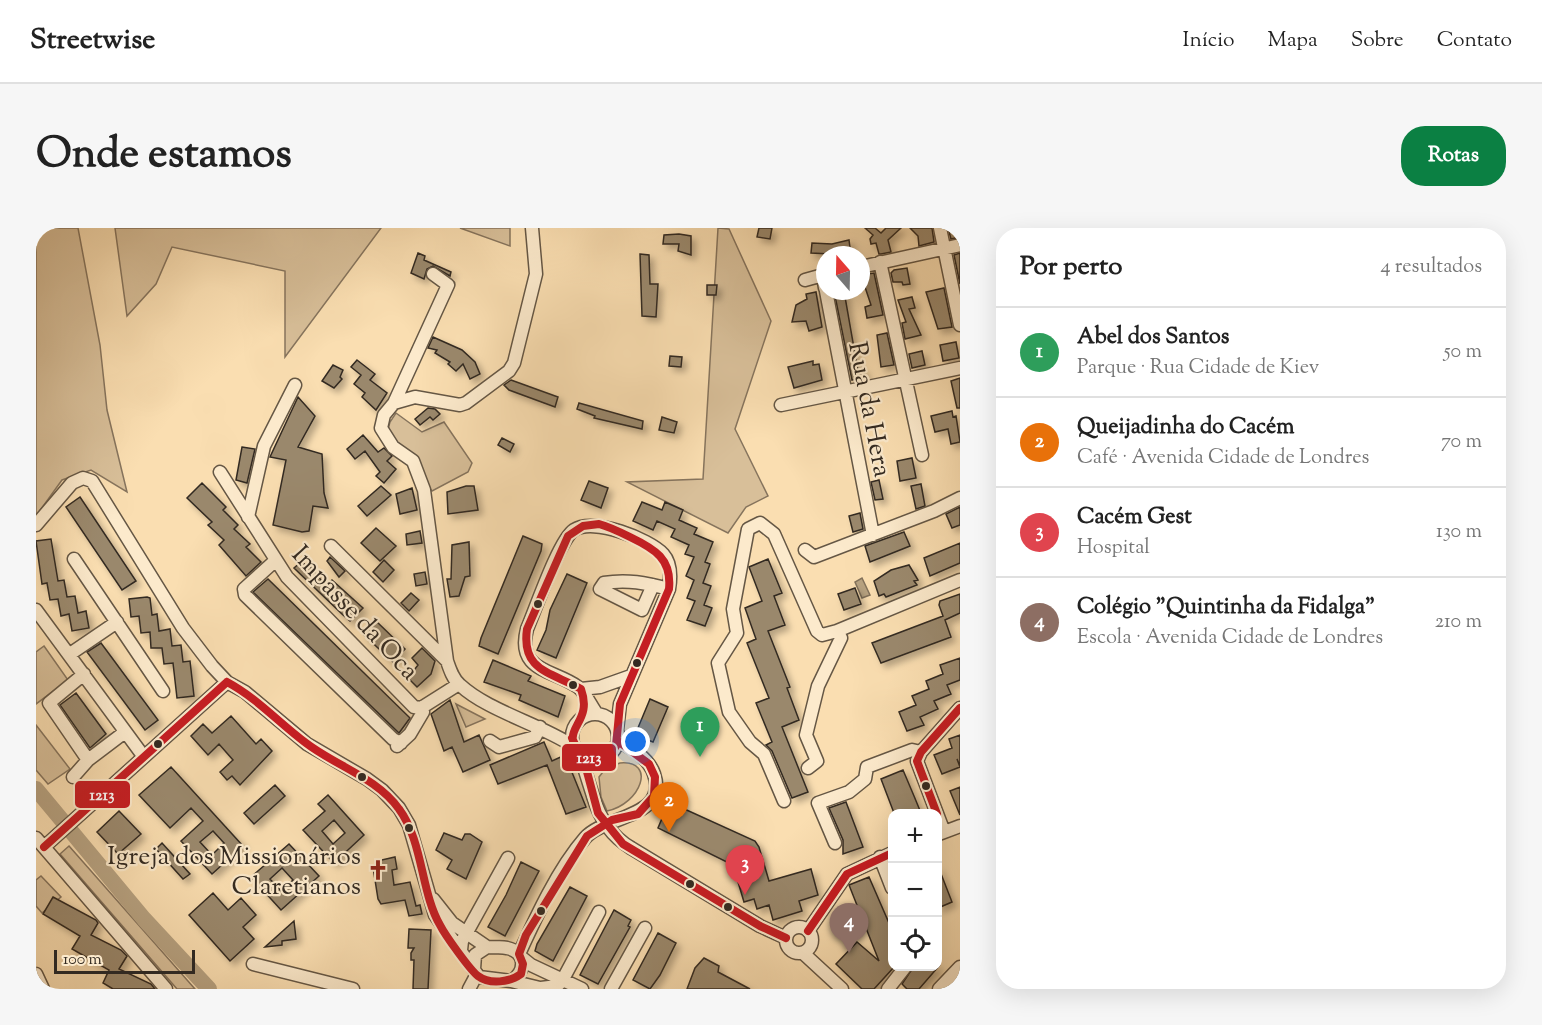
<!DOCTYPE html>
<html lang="pt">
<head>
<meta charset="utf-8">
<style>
  :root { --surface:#fff; --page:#f6f6f6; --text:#222; --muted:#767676; --line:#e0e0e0; --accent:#0b8043 }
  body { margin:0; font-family:"Sorts Mill Goudy",serif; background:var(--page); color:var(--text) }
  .controls { position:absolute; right:18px; bottom:18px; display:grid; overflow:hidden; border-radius:12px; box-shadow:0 6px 24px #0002 }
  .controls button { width:54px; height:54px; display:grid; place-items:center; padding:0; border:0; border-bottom:2px solid var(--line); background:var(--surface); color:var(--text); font:30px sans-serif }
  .compass { position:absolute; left:780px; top:18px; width:54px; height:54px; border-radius:50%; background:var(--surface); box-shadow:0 6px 24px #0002; rotate:340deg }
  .scale { position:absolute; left:18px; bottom:15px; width:141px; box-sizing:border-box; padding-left:6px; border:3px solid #332a21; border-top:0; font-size:16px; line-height:21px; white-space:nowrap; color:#332a21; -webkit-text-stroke:4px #fceacc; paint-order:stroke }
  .you { position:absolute; left:600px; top:514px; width:21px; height:21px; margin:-15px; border:4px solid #fff; border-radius:50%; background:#1a73e8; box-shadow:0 0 0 9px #1a73e833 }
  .badge { display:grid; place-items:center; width:39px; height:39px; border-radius:50%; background:var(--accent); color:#fff; font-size:20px; font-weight:700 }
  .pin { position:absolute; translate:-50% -50px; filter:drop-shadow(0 2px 3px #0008) }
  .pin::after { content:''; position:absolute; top:32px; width:21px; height:18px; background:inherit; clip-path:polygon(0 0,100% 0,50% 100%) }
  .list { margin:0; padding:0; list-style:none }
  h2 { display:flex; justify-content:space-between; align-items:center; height:78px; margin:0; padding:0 24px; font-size:26px }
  h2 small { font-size:20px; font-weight:400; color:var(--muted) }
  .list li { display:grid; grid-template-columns:39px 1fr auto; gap:18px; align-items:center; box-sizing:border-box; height:90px; padding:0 24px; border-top:2px solid var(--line) }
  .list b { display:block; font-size:22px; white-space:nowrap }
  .list p { margin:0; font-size:20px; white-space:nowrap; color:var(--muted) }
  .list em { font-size:20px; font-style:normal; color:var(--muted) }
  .icon { flex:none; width:33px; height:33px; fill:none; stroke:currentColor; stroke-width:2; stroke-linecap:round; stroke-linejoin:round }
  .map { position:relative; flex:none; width:924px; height:761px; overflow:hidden; border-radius:24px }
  header { display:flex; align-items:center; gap:36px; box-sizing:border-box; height:84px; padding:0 30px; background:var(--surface); border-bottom:2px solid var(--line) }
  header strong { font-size:28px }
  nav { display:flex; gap:33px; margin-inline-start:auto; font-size:21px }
  .intro { display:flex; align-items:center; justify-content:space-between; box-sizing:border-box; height:144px; padding:0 36px }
  h1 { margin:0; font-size:42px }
  .button { padding:15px 27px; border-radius:24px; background:var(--accent); color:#fff; font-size:21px; font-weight:700 }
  main { display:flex; gap:36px; padding:0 36px }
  aside { flex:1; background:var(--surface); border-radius:24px; box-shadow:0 6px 24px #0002 }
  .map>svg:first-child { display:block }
  .green { fill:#d8bf99; stroke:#86745d; stroke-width:1.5 }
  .water { fill:#b6a180; stroke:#82715a; stroke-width:1.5 }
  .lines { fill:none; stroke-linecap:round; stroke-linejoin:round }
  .river { stroke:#b6a180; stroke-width:16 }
  .building { fill:#9a886c; stroke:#332a21; stroke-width:1.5; fill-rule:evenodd; filter:url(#shadow) }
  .minor-casing { stroke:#655745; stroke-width:15 }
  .minor { stroke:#fceacc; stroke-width:12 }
  .minor-bridge-casing { stroke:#655745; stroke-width:15; stroke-linecap:butt }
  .minor-bridge { stroke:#fceacc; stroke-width:12 }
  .bus-1-casing { stroke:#fceacc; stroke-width:12 }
  .bus-1 { stroke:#c61d23; stroke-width:8 }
  .bus-dot { fill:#332a21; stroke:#fceacc; stroke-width:2 }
  .labels { text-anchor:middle; stroke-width:4.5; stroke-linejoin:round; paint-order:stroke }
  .street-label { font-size:26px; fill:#332a21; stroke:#fceacc }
  .poi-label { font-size:26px; fill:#332a21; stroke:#fceacc; text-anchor:end }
  .line-badge { stroke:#fceacc; stroke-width:2 }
  .badge-label { font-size:16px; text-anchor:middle; font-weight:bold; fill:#fff }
</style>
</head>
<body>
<header>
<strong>Streetwise</strong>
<nav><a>Início</a><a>Mapa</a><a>Sobre</a><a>Contato</a></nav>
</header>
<div class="intro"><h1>Onde estamos</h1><a class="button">Rotas</a></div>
<main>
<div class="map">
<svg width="924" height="761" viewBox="0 0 924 761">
  <defs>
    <filter id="shadow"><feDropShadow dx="4.5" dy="4.5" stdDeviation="3" flood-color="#0004"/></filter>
  </defs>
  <rect width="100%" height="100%" fill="#fadeb1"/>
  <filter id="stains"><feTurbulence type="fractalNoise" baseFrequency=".00333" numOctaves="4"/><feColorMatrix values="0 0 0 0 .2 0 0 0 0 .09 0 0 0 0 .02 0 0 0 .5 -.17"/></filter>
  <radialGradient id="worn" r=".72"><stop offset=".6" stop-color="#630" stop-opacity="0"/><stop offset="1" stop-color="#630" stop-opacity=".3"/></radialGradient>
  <path class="green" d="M0,0H42L64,117L71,182L91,264L55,242L26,252L0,288Z
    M79,0H345L249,129V43L136,19L120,56L91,88Z
    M424,0H474V18Z
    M682,0L693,1L735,93L699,201L732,268L710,279L692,305L591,254L667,251Z
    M360,185L386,204L408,194L436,235L432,244L396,263L351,205L354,194Z
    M8,418L32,452L0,476V424Z
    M420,476L449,491L430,499Z
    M0,497L34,541L12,556L0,542Z
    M584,535C621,532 605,576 571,583L565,569L563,549L570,540Z
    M33,618L159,761H141L24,626Z
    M5,648L25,669L6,685L0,678V652Z"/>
  <path class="water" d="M826,350L834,367L826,370L819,354Z"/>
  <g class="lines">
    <path class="river" d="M0,561L108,691L173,761"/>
  </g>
  <path class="building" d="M723,0H736L734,11L721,9Z
    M829,0H839L845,5L850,0H865L852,12L855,24L845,26H843L840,15L835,16L834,11L837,7Z
    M874,0H896L898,14L883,18L882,8Z
    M912,0H924V9L915,11Z
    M643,6L655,8V27L642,23L643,16H627L628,7Z
    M813,12L815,27L775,25L776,15L796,16Z
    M382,25L389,28L388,32L415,44L414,48L397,38L391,41L388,51L375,45Z
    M924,25V56L918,27Z
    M604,26L613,27L614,56H622L620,89L606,88Z
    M871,40L874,56L867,57L866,54H857L855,45L858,42Z
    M838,45L847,87L831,90L829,79L835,77L825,47Z
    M671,57H681L680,67H671Z
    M908,60L916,99L902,101L890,64Z
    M798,63H808L822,143L828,141L829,149L816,152Z
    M780,64L786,99L773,103L770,93L756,94L760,77L771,71L770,66Z
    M876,69L879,80L873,81L885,107L869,111L866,95L870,94L862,72Z
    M851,105L858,137L845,139L841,107Z
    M397,109L426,122L439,134L444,146L434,151L427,136L420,143L412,136L414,134L399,125L401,122L392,120Z
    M920,114L923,130L907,133L904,117Z
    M886,123L889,137L876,140L873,126Z
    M634,128L646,129L645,139L633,138Z
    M321,132L339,146L334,152L351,165L340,182L326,169L329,165L318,156L325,147L315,139Z
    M777,133V137L783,136L786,152L758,160L752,139Z
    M297,137L307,142L304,149L306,151L298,160L286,153Z
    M924,150V180H921L915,153Z
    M475,152L522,169L519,179L473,162L468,157Z
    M262,169L279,188L262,219L286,226L288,265L292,280L277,278L273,303L266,304L237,297L250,232L234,229Z
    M543,175L607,193L606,201L558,190L559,188L541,181Z
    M392,180L399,181L404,186L397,192L394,189L384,197L379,191Z
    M916,183L917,189L920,188L924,214L915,216L912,201L899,204L895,188Z
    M626,189L641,194L638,205L623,202Z
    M327,207L342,224L348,220L356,228L351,233L360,241L348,255L340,248L344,244L329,223L319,231L311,221Z
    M466,210L478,216L474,224L462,217Z
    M206,219L219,221L211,255L200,252Z
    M876,230L880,250L864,253L861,233Z
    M843,252L847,271L839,272L835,254Z
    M553,253L572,260L565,280L545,272Z
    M166,255L190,279L187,282L202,297L198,301L214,316L210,319L225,334L210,348L183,317L188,312L172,297L176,294L151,270Z
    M885,256L889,278L880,281L875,258Z
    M345,258L355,267L331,288L322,278Z
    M430,258H438L442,282L412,286L411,264Z
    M376,260L381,282L364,286L360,266Z
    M44,269L100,353L86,362L30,279Z
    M606,274L626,282L629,274L647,282L643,292L661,300L658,306L677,314L669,334L674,336L667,355L675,358L668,377L676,380L669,398L651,392L659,373L651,370L658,352L650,348L658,329L649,326L653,317L635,309L639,301L621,293L617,302L597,293Z
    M924,279V297L916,300L910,286Z
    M824,285L827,301L817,304L813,288Z
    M340,300L360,318L344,333L325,315Z
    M384,303L386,315L371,317L370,306Z
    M868,304L874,318L834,334L829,318Z
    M487,308L506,316L505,323L462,426L443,418L445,410Z
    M15,311L22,353L28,352L31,369L39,368L42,385L50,383L53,400L36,403L33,386L25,388L22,371L14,372L11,355L6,356L0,313Z
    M433,314L434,348L429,349L423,368L414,369L411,351H415L416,317Z
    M924,315V335L894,348L888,330Z
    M294,329L309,343L303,349L291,333Z
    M732,331L746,365L738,368L749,397L732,403L754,459L751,460L763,492L746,499L772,564L756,570L736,523L730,517L736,514L720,475L733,470L711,415L720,411L709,380L726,373L713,339Z
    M348,332L358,342L347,354L337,344Z
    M266,333L270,338L272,336L290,358L296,352L327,380L314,393L307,387L258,340Z
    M873,337L882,352L878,353L881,357L850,369L848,366L843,368L838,353L855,342Z
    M389,344L391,356L380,358L378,346Z
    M531,346L551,355L520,430L501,422L510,402L514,382Z
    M232,351L374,490L363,505L217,364Z
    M819,360L825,376L808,382L802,366Z
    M375,365L383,372L373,383L365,375Z
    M924,366V385L909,392L915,409L845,435L836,415L907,388L903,377L904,373Z
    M111,369L114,370L116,387L121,386L123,403L134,401L136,418L145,417L147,434L154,433L158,468L141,470L137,435L128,436L126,420H115L114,404L105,405L103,388L95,389L93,371Z
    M340,393L369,421L357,434L327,406Z
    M65,415L122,492L109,502L51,424Z
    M386,420L399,433L395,446L381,459L372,450L382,437L376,430Z
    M924,430V452L911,457L915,466L898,473L902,481L884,489L888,497L871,503L863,484L880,477L876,468L893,461L890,453L907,446L904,437Z
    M457,432L495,448L492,453L529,468L522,489L483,472L485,467L448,454Z
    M40,465L70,506L54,520L24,477Z
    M614,471L632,479L617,514L599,507Z
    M414,472L428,514L443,507L454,532L427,544L416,519L408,523L395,486Z
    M195,488L220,516L225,511L236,523L204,557L196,548L191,552L184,544L197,532L183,516L172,527L155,508L167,496L176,505Z
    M924,507V538L921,531L924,539L906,546L898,527L916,520L913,511Z
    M508,514L516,533L529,527L550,579L530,586L511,537L462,556L454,537Z
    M135,539L207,618L176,646L145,613L167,593L155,580L134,600L103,567ZM177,603L188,615L176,627L164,614Z
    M867,542L878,568L885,585H858L845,551Z
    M239,557L249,568L218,596L208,585Z
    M924,559V587L914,563Z
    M292,567L328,607L298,635L267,602L289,583L282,576ZM298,592L309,605L297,616L286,603Z
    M633,574L719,613L723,619L733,653L775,641L782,667L763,673L766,683L737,692L733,677L721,681L718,671L708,674L697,637L622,600Z
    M810,574L827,619L807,626V612L793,580Z
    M83,583L105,606L82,626L61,604Z
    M408,605L426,612L429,606H434L446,614L430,651L411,641L416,632L400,622Z
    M126,615L154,646L147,651L120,621Z
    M253,616L283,648L245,682L215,649ZM246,640L257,652L245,663L234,651Z
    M359,629L361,641L356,642L358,657L374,654L380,678L384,677L386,686L373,688L369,672L345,676L342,671L337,639H340L341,633Z
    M485,634L503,643L469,708L452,699L470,667Z
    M902,638L916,674L902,680Z
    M833,649L856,702V738H859L838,761H826L800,736L821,714L843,733L813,657Z
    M534,659L551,668L517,733L499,723L501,716Z
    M177,665L192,682L205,670L220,687L207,699L218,711L194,733L153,687Z
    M17,669L60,692L62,695L55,707L85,722L91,728L83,741L115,756L119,761H77L67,755L73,742L36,721L44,708L7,686Z
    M578,682L595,692L592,698L594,699L562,756L544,747Z
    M258,693L260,711L246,713V717L229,719Z
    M373,701L395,702L392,761H377L378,732H375V725L378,720H372Z
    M622,705L640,715L624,747L614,761L597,752Z
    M668,730L683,738L682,744L714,761H651L659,740Z
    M878,738H903L883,761H871L866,756Z"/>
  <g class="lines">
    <g class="minor-casing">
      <path id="minor" d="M904,0L924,97
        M844,34L886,227
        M825,39L924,17
        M397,46L412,57L358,175L348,187L345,200L357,219L377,233L388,262L411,433C414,442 417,451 424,457C452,483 504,496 537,518
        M769,52L787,47L789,60
        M790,63L837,307
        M358,175L379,169L424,177L430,175L473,143L478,135L500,46L496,0
        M745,177L924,140
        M184,244L251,349L378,479L385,480L423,456
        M212,289L228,218L259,157
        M0,297L36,255L47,250L56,253L147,400L176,438L191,454L209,464L271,516L331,551L346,562L363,580L373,597L399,687L443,749L475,753C490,744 491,724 471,720C465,719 457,719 451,719L439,727L438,741
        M295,318L411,433
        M769,322L778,329L898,283L924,270
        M38,331L127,463
        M240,332L208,361L209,367L357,511L365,515
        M617,357L606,382L564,361L568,355C591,351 610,355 633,361
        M0,382L108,529
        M801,403L924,352
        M34,426L81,394
        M48,446L13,475L52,532
        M545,461L564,459L595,448
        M536 509a23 23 0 1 1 46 0a23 23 0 1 1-46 0Z
        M561,486C555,478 549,464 542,459C517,441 480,444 491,401C500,380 523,312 538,302C557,289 613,311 627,326C635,335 635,349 633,361L584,476L581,502
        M454,513L463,519L499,509L504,499
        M361,518L374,506L387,484L385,480
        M544,527L557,568
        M37,549L52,532L89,504
        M748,573L728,526L714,514L693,484L682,435L701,405L697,381L712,301L724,295L738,306L781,403L786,407L801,403L805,410L782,458L770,507L781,533L772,540
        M908,604L881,533L885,524L924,480
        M903,606L924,598
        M0,610L130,761
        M799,615L782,575L813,564L829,551L831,539L876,522L885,524
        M8,619L191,454
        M595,620L724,698L750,710
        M844,629L856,660
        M397,671L416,695L451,719
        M750 712a13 13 0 1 1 26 0a13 13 0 1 1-26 0Z
        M772,703L811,646L856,625
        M425,722L426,713L472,630
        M767,725L806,761
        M483,726C500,689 522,641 549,610C569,587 633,590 618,546C613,531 596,520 582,513
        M485,729L495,737L546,761
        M217,736L317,761
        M0,746L7,761
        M475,753L508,761
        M505,760L521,758L526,753L563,684
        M433,761L441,746
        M575,761L609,700
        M852,761L870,738
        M903,761L924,739"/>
    </g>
    <use href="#minor" class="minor"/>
    <g class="minor-bridge-casing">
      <path id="minor-bridge" d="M557,568C563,589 575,608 595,620"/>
    </g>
    <use href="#minor-bridge" class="minor-bridge"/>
    <g class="bus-1-casing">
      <path id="bus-1" d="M563,296C574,299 584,304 594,309C619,321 636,331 633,361L584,476L580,518L574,527L562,532L544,527C522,499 558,497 545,461C515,444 485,443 491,401L532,308L547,298Z
        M191,454C221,470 243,495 270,515C300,538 341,550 363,581C387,613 385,665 404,697C409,707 434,742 442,748C454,757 474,754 485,746L487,736L483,726L490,707L551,608L576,592L602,586L618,568L619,549L613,536L582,513
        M536,510L550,540L562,585L587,616L724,698L750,710
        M901,586L881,533L885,524L924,480
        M8,619L191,454
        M772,703L811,646L856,625"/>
    </g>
    <use href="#bus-1" class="bus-1"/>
  </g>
  <defs>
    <g id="church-bare" transform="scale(1.62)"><path d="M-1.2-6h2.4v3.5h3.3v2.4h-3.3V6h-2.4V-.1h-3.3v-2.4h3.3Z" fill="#8f2418" stroke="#fceacc" stroke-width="2.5" paint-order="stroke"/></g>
  </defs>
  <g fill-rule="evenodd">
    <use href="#church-bare" x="342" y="642"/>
  </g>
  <g class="bus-dot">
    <circle cx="502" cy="376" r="5"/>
    <circle cx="601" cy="435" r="5"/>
    <circle cx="537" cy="457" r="5"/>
    <circle cx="122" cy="516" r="5"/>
    <circle cx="326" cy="549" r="5"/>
    <circle cx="890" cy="558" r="5"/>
    <circle cx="373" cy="600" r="5"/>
    <circle cx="654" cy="656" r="5"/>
    <circle cx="692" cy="679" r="5"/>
    <circle cx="505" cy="683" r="5"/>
  </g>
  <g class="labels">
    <g class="street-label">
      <text transform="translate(835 181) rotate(79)" y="9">Rua da Hera</text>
      <text transform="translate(320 384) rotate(47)" y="9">Impasse da Oca</text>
    </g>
    <g class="poi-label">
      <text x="325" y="636">Igreja dos Missionários<tspan x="325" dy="30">Claretianos</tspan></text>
    </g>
  </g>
  <g class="line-badge">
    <rect x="525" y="515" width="56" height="29" rx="6" fill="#c61d23"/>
    <rect x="38" y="552" width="57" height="29" rx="6" fill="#c61d23"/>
  </g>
  <g class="badge-label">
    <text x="553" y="535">1213</text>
    <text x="66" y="572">1213</text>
  </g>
  <rect width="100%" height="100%" filter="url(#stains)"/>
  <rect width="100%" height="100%" fill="url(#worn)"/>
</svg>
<div class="controls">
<button>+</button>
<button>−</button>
<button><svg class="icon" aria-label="locate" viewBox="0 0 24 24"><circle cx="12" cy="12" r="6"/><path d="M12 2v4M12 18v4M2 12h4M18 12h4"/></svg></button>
</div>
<svg class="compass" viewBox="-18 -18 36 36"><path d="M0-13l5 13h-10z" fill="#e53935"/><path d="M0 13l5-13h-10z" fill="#767676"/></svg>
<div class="scale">100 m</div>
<div class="you"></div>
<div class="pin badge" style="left:664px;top:529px;background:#2e9e5b">1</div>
<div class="pin badge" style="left:633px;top:604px;background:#e8710a">2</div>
<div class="pin badge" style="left:709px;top:667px;background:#e0444e">3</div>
<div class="pin badge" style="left:813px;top:725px;background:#8d6e63">4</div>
</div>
<aside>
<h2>Por perto<small>4 resultados</small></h2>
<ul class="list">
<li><span class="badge" style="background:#2e9e5b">1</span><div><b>Abel dos Santos</b><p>Parque · Rua Cidade de Kiev</p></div><em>50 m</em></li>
<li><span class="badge" style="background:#e8710a">2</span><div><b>Queijadinha do Cacém</b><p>Café · Avenida Cidade de Londres</p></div><em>70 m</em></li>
<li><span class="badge" style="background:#e0444e">3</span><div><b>Cacém Gest</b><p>Hospital</p></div><em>130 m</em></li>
<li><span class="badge" style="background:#8d6e63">4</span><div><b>Colégio &quot;Quintinha da Fidalga&quot;</b><p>Escola · Avenida Cidade de Londres</p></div><em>210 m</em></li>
</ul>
</aside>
</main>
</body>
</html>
